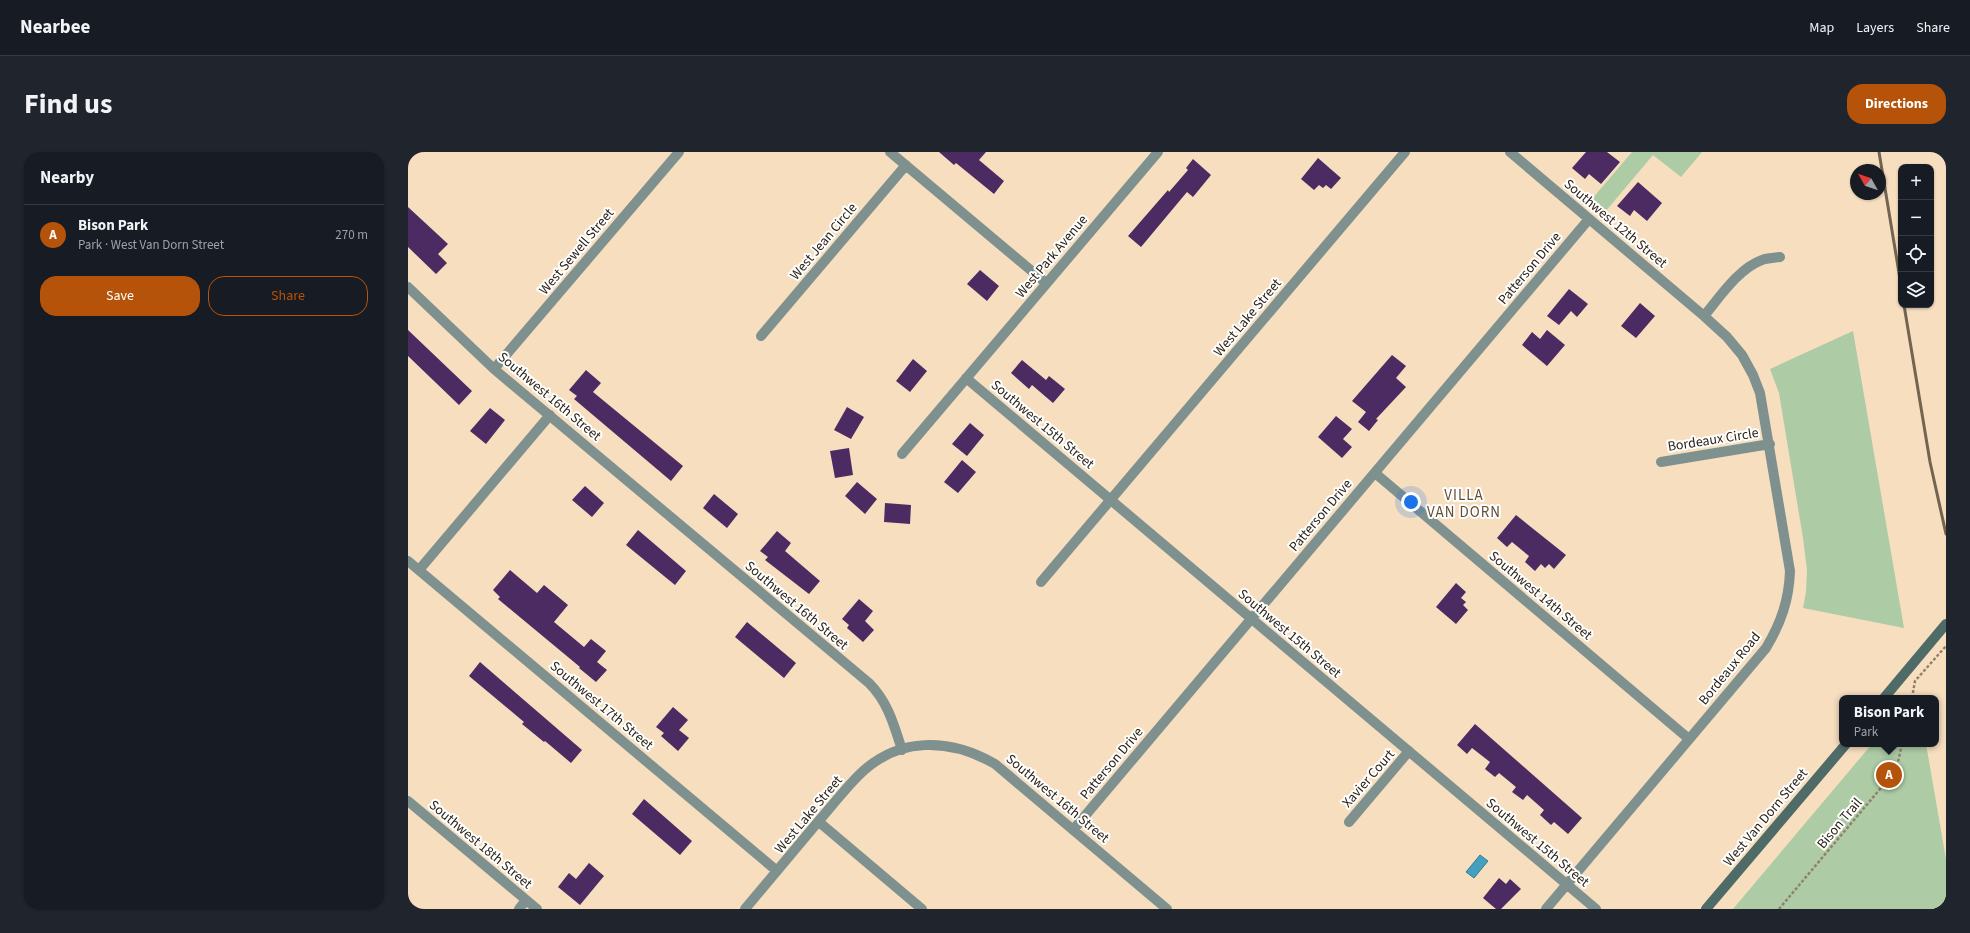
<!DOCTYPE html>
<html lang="en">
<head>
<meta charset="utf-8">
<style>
  :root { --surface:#171b24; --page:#20242c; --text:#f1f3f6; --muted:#9ea1a6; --line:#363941; --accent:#b45309 }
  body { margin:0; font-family:"Source Sans 3",sans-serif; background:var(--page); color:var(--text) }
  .controls { position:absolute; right:12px; top:12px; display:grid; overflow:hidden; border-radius:8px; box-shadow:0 1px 3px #0004 }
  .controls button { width:36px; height:36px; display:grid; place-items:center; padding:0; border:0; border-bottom:1px solid var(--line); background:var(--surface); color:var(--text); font:20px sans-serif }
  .compass { position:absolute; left:1442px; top:12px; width:36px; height:36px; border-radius:50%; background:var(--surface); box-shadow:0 1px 3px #0004; rotate:310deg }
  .you { position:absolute; left:1003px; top:350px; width:14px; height:14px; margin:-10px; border:3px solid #fff; border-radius:50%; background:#1a73e8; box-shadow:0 0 0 6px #1a73e833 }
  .badge { display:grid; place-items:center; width:26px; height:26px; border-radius:50%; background:var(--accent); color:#fff; font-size:13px; font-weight:700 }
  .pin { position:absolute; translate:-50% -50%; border:2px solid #fff; box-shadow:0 1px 4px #0006 }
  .popup { position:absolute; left:1431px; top:543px; width:100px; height:52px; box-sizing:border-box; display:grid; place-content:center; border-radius:8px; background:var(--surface); filter:drop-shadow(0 1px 3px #0005); font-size:13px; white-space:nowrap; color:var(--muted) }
  .popup b { font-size:15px; color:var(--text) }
  .popup::after { content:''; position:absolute; left:50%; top:100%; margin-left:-8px; border:8px solid transparent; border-top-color:var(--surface) }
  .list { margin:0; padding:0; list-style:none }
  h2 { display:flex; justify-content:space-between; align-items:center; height:52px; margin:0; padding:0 16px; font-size:17px }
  h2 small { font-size:13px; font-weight:400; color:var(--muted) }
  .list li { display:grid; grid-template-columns:26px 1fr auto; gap:12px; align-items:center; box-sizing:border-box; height:60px; padding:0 16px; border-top:1px solid var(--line) }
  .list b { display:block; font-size:15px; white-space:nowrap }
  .list p { margin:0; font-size:13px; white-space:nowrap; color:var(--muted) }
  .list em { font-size:13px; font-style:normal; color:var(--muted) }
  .actions { display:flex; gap:8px; padding:12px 16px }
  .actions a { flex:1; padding:9px 0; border:1px solid var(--accent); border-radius:16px; text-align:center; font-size:14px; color:var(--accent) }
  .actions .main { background:var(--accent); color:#fff }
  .icon { flex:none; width:22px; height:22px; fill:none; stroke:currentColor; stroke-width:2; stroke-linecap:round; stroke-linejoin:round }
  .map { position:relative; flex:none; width:1538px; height:757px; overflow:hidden; border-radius:16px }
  header { display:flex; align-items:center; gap:24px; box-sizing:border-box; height:56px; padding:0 20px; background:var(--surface); border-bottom:1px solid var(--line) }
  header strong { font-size:19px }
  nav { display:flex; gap:22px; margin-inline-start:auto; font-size:14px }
  .intro { display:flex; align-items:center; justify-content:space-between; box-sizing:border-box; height:96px; padding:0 24px }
  h1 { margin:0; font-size:28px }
  .button { padding:10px 18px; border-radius:16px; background:var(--accent); color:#fff; font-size:14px; font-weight:700 }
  main { display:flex; gap:24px; padding:0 24px }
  aside { flex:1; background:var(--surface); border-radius:16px; box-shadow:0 1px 3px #0004 }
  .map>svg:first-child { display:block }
  .green { fill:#adcba5 }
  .water { fill:#43a1bf; stroke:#3c7b8d }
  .building { fill:#4c2b63 }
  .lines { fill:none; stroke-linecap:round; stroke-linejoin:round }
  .path { stroke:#91806b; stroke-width:2.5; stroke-dasharray:3 2; stroke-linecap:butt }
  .minor { stroke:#7f918f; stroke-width:10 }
  .secondary { stroke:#4f6b67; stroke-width:10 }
  .rail { stroke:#726451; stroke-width:3 }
  .labels { text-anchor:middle; stroke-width:4; stroke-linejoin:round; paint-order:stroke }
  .street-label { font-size:14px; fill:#2c2317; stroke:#fff }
  .neighbourhood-label { font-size:15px; letter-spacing:1px; fill:#624e33; stroke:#fff }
</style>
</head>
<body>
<header>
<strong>Nearbee</strong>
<nav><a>Map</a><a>Layers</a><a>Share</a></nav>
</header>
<div class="intro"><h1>Find us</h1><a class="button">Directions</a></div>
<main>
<aside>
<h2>Nearby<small></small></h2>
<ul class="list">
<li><span class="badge">A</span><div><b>Bison Park</b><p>Park · West Van Dorn Street</p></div><em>270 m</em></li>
</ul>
<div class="actions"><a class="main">Save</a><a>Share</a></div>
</aside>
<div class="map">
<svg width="1538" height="757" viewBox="0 0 1538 757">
  <rect width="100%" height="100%" fill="#f6debf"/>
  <path class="green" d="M1224,0H1294L1273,25L1245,3L1197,60L1183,48Z
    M1445,179L1496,476L1395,456L1398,440L1399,418L1395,386L1371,241L1362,217Z
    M1464,592H1518L1538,707V757H1325Z"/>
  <path class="water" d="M1072,703L1080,709L1066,726L1058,720Z"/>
  <path class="building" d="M531,0H578L571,8L596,29L586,42L548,11L546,13Z
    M1178,0H1199L1212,10L1193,32L1181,22L1177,27L1164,16Z
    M910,6L933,26L923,37L918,33L915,36L911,33L906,38L893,27Z
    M785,7L803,23L785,45L779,40L733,95L720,84L760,38L761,40L780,18L778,16Z
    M1230,30L1254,51L1239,69L1226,58L1222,64L1209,54Z
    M0,55L40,92L30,102L39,111L28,122L0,95Z
    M572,118L591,134L579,149L559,132Z
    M1161,137L1180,152L1169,165L1163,159L1151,173L1139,164Z
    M1232,151L1247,164L1228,186L1213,174Z
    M0,178L64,239L51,253L0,204Z
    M1139,178L1157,193L1139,214L1114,193L1124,180L1132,187Z
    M984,203L998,214L988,226L998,235L968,267L970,268L961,279L950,270L958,260L944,249Z
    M505,207L519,219L502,240L488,229Z
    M614,208L638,228L641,224L657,237L645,251L624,233L621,237L603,221Z
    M178,218L193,231L185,240L275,314L263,329L166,247L169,244L161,238Z
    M439,255L456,265L443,287L426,278Z
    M82,256L97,268L78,292L62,279Z
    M928,264L944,277L935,287L944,295L934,306L910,285Z
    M562,271L576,283L559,304L544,292Z
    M441,296L445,323L427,326L422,299Z
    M554,308L568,320L550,341L536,330Z
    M449,330L469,347L457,362L437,344Z
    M177,334L196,351L184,365L164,348Z
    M306,342L330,362L319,376L295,356Z
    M477,351L503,353L502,372L476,370Z
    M1108,363L1158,403L1146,417L1141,412L1137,416L1133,412L1127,419L1117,410L1121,404L1104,390L1099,395L1089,386Z
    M230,378L278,419L267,433L218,393Z
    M369,379L383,391L377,399L412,429L401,442L357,408L360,405L352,399Z
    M102,418L129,441L136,433L160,453L146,470L176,495L183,487L198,499L189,510L199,518L188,530L171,516L172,515L90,447L92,445L85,438Z
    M1048,431L1058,440L1053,446L1058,450L1055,453L1060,458L1048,472L1028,455Z
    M451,447L465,459L457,469L466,478L455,490L439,476L441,473L434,467Z
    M339,470L388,511L376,526L327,485Z
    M72,510L174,598L163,611L137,589L136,590L114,572L116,570L61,524Z
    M265,555L280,568L271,578L281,586L270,599L253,584L256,581L248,575Z
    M1067,572L1174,666L1160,682L1146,670L1143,673L1132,663L1136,658L1119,643L1115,648L1104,640L1108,635L1091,621L1087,625L1077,617L1082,610L1064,596L1059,602L1049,593Z
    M236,647L284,689L272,703L224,662Z
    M181,711L196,724L172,753L150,735L161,721L168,727Z
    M1091,726L1098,732L1102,727L1113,737L1093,757H1088L1075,746Z"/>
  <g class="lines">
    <path class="path" d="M1504,546L1507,529L1538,494
      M1371,757L1483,624L1490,610L1494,592"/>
    <path class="minor" d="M482,0L638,131
      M1102,0L1296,164L1319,185L1334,203L1345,223L1352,241L1382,419C1381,448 1373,471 1358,496L1138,757
      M0,135L86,217L461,531C480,550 486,573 494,598
      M1296,164C1311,146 1331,116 1354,108C1359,106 1366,106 1372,105
      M353,184L498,13
      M86,217L271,0
      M558,226L1188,757
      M494,302L750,0
      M1253,310L1362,292
      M967,321L1281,587
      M0,409L369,719
      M11,418L142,263
      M633,430L997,0
      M0,649L129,757
      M411,670L514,757
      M941,670L1001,599
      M665,678L1181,67
      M111,757L118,748
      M337,757C361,728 385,700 409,671C423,655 436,638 451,623C490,584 542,586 587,612L759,757"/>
    <path class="secondary" d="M1476,546L1538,472
      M1298,757L1438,592"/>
    <path class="rail" d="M1471,0L1493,133
      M1496,153L1522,310L1538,382"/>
  </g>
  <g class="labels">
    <g class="street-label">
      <text transform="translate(1208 71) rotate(40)" y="5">Southwest 12th Street</text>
      <text transform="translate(415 89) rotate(-50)" y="5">West Jean Circle</text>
      <text transform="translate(168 99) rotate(-50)" y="5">West Sewell Street</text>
      <text transform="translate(643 104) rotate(-50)" y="5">West Park Avenue</text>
      <text transform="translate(1121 116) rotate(-50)" y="5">Patterson Drive</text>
      <text transform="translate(839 165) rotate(-50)" y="5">West Lake Street</text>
      <text transform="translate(142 244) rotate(40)" y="5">Southwest 16th Street</text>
      <text transform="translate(635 272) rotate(40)" y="5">Southwest 15th Street</text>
      <text transform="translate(1305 287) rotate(-9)" y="5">Bordeaux Circle</text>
      <text transform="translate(912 363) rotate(-50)" y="5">Patterson Drive</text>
      <text transform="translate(1133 443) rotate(40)" y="5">Southwest 14th Street</text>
      <text transform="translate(389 453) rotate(40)" y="5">Southwest 16th Street</text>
      <text transform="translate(882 481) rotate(40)" y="5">Southwest 15th Street</text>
      <text transform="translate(1321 516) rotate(-51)" y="5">Bordeaux Road</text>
      <text transform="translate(194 553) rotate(40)" y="5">Southwest 17th Street</text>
      <text transform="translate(703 611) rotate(-50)" y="5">Patterson Drive</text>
      <text transform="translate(960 626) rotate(-49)" y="5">Xavier Court</text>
      <text transform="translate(650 646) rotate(40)" y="5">Southwest 16th Street</text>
      <text transform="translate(400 662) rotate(-50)" y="5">West Lake Street</text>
      <text transform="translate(1357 665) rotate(-50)" y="5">West Van Dorn Street</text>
      <text transform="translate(1431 671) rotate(-50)" y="5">Bison Trail</text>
      <text transform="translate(1130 690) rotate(40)" y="5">Southwest 15th Street</text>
      <text transform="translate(73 692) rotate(40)" y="5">Southwest 18th Street</text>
    </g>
    <g class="neighbourhood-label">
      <text x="1056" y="348">VILLA<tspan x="1056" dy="17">VAN DORN</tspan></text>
    </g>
  </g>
</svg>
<div class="controls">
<button>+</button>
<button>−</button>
<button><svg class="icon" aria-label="locate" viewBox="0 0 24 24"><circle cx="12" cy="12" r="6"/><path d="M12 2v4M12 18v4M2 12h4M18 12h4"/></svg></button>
<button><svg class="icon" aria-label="layers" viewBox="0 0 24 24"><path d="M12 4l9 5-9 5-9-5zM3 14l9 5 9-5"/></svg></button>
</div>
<svg class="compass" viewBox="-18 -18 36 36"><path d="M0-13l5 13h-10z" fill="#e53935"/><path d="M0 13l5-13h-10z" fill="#9ea1a6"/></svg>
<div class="you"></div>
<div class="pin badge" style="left:1481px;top:623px">A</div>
<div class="popup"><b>Bison Park</b>Park</div>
</div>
</main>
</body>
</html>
